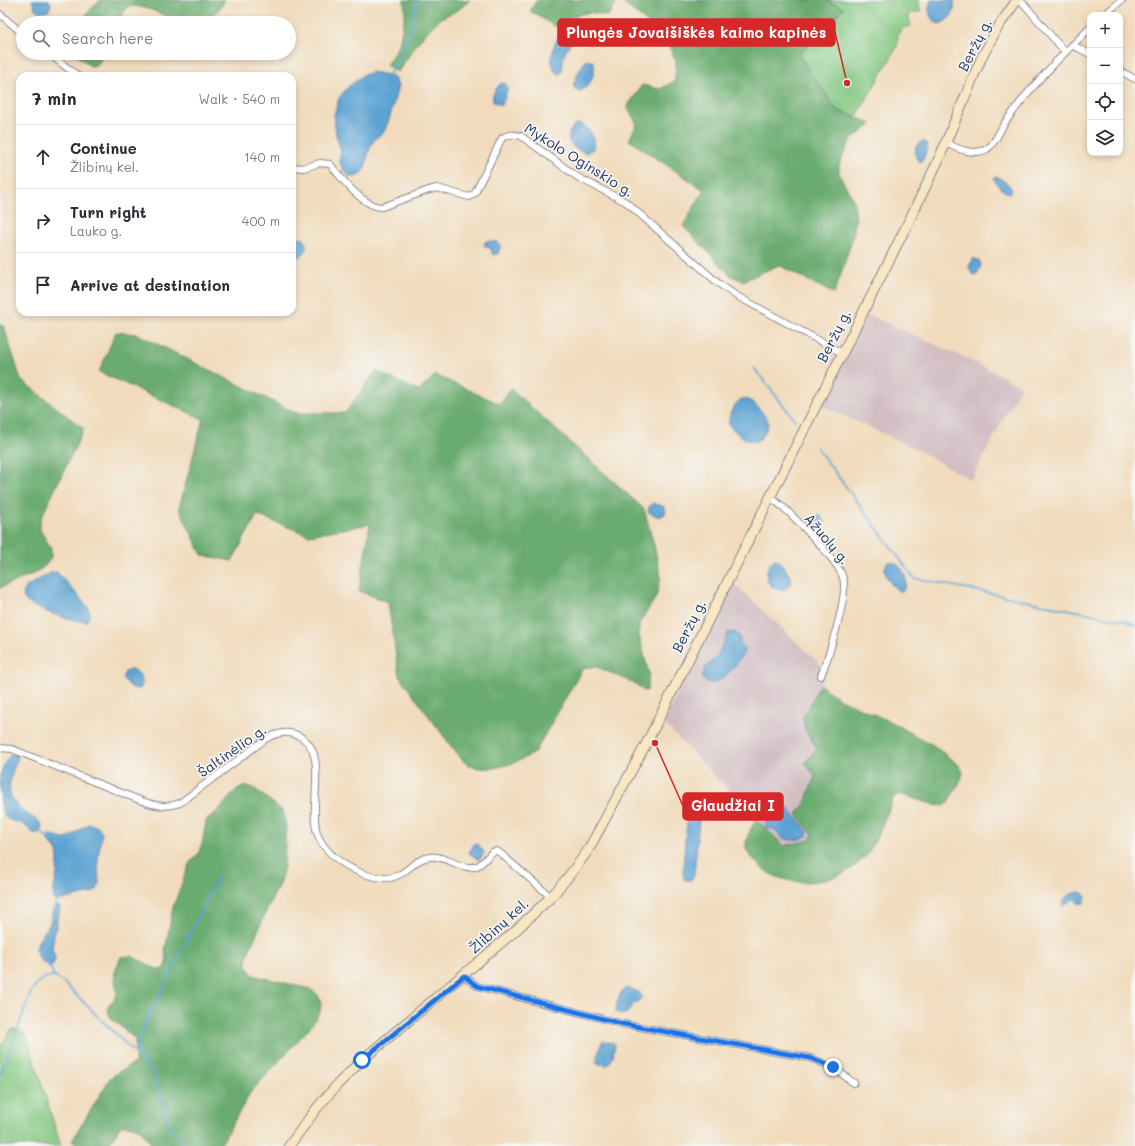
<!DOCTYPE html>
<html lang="en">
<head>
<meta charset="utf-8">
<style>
  :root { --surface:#fff; --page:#f7f7f7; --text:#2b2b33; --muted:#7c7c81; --line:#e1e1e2 }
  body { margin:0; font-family:Mali,sans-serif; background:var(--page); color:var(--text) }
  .controls { position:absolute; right:12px; top:12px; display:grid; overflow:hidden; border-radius:8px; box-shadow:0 2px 6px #0003 }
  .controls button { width:36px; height:36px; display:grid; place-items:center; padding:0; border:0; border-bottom:1px solid var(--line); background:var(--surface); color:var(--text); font:20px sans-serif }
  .stop { position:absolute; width:12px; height:12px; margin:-9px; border:3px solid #1a73e8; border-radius:50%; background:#fff }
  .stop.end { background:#1a73e8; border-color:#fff; box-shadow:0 1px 4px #0008 }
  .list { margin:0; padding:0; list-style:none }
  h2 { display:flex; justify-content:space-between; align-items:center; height:52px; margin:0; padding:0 16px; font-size:17px }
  h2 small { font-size:13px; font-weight:400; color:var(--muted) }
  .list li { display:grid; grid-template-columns:26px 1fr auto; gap:12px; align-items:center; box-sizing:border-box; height:64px; padding:0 16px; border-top:1px solid var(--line) }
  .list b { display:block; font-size:15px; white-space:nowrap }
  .list p { margin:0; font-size:13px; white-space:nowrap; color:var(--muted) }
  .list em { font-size:13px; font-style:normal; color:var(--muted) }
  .icon { flex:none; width:22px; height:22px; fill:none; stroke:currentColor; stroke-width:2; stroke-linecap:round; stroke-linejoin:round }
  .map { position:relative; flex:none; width:1135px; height:1146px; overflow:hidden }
  .search { position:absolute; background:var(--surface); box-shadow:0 2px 6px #0003; left:16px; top:16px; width:280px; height:44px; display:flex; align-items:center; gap:10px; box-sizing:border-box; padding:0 14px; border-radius:22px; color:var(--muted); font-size:15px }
  .panel { position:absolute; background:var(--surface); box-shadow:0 2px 6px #0003; left:16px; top:72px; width:280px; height:244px; border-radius:12px }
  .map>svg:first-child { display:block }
  .industrial { fill:#d2bec2 }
  .green { fill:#83c781; stroke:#4f7b70 }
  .forest { fill:#6aac6f; stroke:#426e66 }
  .water { fill:#5ca2d2; stroke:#3c6898 }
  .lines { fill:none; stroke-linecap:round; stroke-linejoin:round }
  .stream { stroke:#5ca2d2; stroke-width:2 }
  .street-casing { stroke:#86858d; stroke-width:8 }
  .secondary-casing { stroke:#86858d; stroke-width:11 }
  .street { stroke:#fff; stroke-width:6 }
  .secondary { stroke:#f9e7c3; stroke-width:9 }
  .route { stroke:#1a73e8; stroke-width:5 }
  .labels { text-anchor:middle; stroke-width:3.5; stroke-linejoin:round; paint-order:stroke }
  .street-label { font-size:14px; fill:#1b2f5e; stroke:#f6f6f2 }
  .leader { fill:none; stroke:#d62828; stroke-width:1.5 }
  .callout-dot { fill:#d62828; stroke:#f6f6f2; stroke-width:1.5 }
  .callout { fill:#d62828; stroke:#d62828; stroke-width:1.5 }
  .callout-label { font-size:15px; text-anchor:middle; font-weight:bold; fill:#fff }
</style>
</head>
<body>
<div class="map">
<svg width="1135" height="1146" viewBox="0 0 1135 1146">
  <rect width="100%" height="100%" fill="#f6f6f2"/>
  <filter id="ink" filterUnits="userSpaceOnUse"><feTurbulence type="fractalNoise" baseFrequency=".025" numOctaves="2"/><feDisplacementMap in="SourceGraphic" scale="8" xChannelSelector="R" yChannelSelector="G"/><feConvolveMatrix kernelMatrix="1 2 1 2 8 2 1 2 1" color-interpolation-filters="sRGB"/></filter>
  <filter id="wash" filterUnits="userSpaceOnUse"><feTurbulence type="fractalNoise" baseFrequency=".012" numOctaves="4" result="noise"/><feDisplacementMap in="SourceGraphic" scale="16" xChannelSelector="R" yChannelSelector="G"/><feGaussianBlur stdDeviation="0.9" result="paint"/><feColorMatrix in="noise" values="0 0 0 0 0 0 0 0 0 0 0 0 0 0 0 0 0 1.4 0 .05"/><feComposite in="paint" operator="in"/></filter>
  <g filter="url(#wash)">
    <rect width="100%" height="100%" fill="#f1dbbc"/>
    <path class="industrial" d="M866,314L972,361L1021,386L971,480L912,447L820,405Z
      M731,581L826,669L820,685L803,717L805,730L817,748L805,763L815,776L804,805L797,814L799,818L813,834L809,840L784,846L756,819L663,722Z"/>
    <path class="green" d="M825,0H918L921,12L908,14L911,26L902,28L898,35L897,47L856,117L837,110L799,55L843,8Z
      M13,1029H18L27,1037L61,1146H0V1048L11,1030Z"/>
    <path class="forest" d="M100,0H225C196,51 158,0 127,7C124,10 121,18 119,23H82L87,13Z
      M404,0H470L458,10L441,18L424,35L416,45L398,72L386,65L399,45L405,13Z
      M537,0H618L608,16L590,12L570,17L558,28L530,11Z
      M619,0H825L844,8L799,55L837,110L856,117L872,124L850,141L839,165V174L854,201L856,220L851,244L834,294L779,265L743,281L730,275L683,226L704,190L629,140L637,124L627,107L642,85L660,89L675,81L676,61L667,43L652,26Z
      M77,53H104L97,66H90L78,56Z
      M0,324L4,327L21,380L84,429L40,520V530L51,548V558L44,567L33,574L0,588Z
      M116,332L137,334L296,413H345L376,371L419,391L435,375L500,404L511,389L644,509L654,545L661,577L656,597L639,624V635L649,674L647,691H644L636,684L597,667H587L581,671L535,752C518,763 485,776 466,763C463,761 460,757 457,754L399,676L388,602L359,591L370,524L309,535L257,515L232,561L202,555L179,508L203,419L99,372Z
      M820,685L840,699L889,721L933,745L959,765L963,772L961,780L947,804L938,806L899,794L894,797C887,813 874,849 862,860C840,883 793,890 766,871C762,869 760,865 757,862C753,859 747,853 746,848C745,838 752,827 756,819L784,846L809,840L813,834L799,818L797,814L804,805L815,776L805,763L817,748L805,730L803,717Z
      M247,786L254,788L283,811L286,827L284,867L279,885L269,905L247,956V967L253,975L310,989L318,995L321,1003L320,1012L311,1026L250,1093L220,1146H153C142,1132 141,1124 121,1125L108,1146H83L72,1141L110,1078L120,1071L135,1063V1039L110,1017L108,1009L109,1004C125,993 112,987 115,972C116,967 119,962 121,957L131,956L159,970L165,968L167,962L165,951L173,907L190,862C205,852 202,834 207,819L217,812L237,789Z"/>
    <path class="water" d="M32,0H49L51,4L49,10L40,12L35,9Z
      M931,0H954C956,12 951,19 940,24C929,22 927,9 931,0Z
      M574,19L579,20C583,30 571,40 567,49C563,55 563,64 562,71L560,74L555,72C554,69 553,66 552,63C550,50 561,23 574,19Z
      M586,60L594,62C596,73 591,87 580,91L575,89L573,85L579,71Z
      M372,72L389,75L394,78L398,86L390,117L384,132L375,139L370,147L365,167L361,174L355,177L349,176L344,171L339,161L341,151L336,135L334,115L339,98L347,88L363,75Z
      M501,83L506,84L508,89L502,105L493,102C491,95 496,88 501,83Z
      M581,124C591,129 596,139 593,149L586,153C571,147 562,141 574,125Z
      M922,141L927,143L928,146L923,160L920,162C914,158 915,152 916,146Z
      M995,177H999L1010,186L1012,190L1010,193C1003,192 997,186 994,179Z
      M296,237L303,238C311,249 302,256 293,260L292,238Z
      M486,241L497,242L501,245L498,254L493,255L491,249L484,245Z
      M974,258L980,262L981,265L977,274L974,275L970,270L969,266Z
      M741,399C752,397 761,411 767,419C769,425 767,428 764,434C755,451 737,434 729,425C728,415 733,405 741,399Z
      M652,503L663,506L666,511L665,514L659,517L650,513L648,511L649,507Z
      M820,515L825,522L823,525L819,527L813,523L811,517Z
      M776,559C781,562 785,568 788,573C801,596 762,595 767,571C768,566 771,561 776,559Z
      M888,562C902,560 912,583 902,592C896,592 885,577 885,571C884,568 886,565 888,562Z
      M52,572H57L88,607L90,614L87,621C76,623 33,609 25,600C24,599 24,596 23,594L26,587Z
      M734,632C741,636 740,637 740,644L746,649C738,661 727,679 713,684L704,681L702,678L706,667L717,657L728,633Z
      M131,669C140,671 145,681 140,689L132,688L122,678L125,672Z
      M11,754L18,755V758C2,795 8,802 41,823C43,828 41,831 36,834C30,832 29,828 24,825C17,821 10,822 4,816C0,809 0,785 0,776C2,768 6,760 11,754Z
      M778,794L782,796L783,803L808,831L807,836C801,840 788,842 782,837C779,835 778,831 775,830C772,828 769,830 766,827L765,820L771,811L769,804L770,799Z
      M695,806L700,811L694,875L691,880H686L684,879L683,874C684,858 685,821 691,808Z
      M89,824L98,826L102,833L98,858L99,885L97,890L92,893L57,901L54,899L53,894C55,883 60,862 57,852C55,846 47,843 47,837L49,835C54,834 59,839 64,839C71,838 82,827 89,824Z
      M474,844H478L484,852V854L479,860L469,853Z
      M1079,892L1083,893L1086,897L1084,903L1079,904L1074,899L1063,906L1062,904C1065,896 1071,893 1079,892Z
      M56,906H59L60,908L52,947C52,951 55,955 55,959C53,974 37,960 36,950C36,939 46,932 50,923C52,917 51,909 56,906Z
      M628,988L639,992L642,997C640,1001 635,1002 632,1006C628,1013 627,1016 617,1013L616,1011C616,1003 619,994 624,989Z
      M603,1041L614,1043L615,1044L613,1057L608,1065L600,1064L596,1062L601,1043Z"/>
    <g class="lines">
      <path class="stream" d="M389,75L410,36L417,0
        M754,368L795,420
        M817,448L914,578L1126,621L1135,625
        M39,831L48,838
        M55,908L57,899
        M48,964L55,977L64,983L138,1056L154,1074L169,1126L185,1146
        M138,1056L137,1047L138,1039L218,876
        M0,1076L32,990C40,980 41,977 55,977"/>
    </g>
  </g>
  <g filter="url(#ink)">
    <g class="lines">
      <g class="street-casing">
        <path id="street" d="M1019,0L1024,4L1065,52
          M0,14L23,34
          M1104,15L1122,0
          M1072,45L1090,54
          M48,53L78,76
          M1120,71L1135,79
          M946,143C958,149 974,156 987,149C995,144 999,132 1004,124C1009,117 1014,111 1019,104C1040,77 1065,52 1090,28
          M292,167L303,168L320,163L330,164C341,178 363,207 382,207L429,190L437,188L469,197L475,193L502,138C509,134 513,134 521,136L579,178L626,202L718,283L735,295L842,353
          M769,497C785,506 797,521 810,534C820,545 839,564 843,578C849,596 828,657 821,676
          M0,748L12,749L142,801C156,806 166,808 180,803L267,738C278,733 288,730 299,736C330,751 308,806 317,833C326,858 359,877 384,878C406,879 411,859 430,857C446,854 464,874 479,865C484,862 488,856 492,852L497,851L500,853L551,897
          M464,976L477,986L623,1024L810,1058L833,1067L854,1083"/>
      </g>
      <g class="secondary-casing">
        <path id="secondary" d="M289,1146L317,1108L337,1085L362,1060L514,932L551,897L568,877L587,852L645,746L907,225L938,161L981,59L998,27L1017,0"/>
      </g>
      <use href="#street" class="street"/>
      <use href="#secondary" class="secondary"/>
    </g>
  </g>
  <g class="lines" filter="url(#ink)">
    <path class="route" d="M362,1060L464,976L477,986L623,1024L810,1058L833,1067"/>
  </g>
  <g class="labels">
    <g class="street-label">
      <text transform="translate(975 45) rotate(-63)" y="5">Beržų g.</text>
      <text transform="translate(579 160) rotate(32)" y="5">Mykolo Oginskio g.</text>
      <text transform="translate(834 336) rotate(-63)" y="5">Beržų g.</text>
      <text transform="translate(827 539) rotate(50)" y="5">Ąžuolų g.</text>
      <text transform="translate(689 626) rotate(-63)" y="5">Beržų g.</text>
      <text transform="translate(232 751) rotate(-35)" y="5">Šaltinėlio g.</text>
      <text transform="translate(499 926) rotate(-42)" y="5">Žlibinų kel.</text>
    </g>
  </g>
  <path class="leader" d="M847 83L835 32M655 743L683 806"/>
  <g class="callout-dot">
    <circle cx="847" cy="83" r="4"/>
    <circle cx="655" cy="743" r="4"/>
  </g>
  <g class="callout">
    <rect x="558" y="19" width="277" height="27" rx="4"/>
    <rect x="683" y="793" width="100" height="27" rx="4"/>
  </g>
  <g class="callout-label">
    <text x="696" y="38">Plungės Jovaišiškės kaimo kapinės</text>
    <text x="733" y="811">Glaudžiai I</text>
  </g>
</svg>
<div class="controls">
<button>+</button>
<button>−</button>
<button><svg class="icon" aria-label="locate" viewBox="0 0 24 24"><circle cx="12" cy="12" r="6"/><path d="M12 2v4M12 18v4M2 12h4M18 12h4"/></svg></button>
<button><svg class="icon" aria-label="layers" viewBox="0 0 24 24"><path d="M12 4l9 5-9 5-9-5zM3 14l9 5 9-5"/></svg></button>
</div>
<div class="stop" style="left:362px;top:1060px"></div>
<div class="stop end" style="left:833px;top:1067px"></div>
<div class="search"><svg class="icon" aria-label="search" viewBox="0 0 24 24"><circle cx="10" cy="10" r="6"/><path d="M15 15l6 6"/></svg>Search here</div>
<section class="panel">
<h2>7 min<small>Walk · 540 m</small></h2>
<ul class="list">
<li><svg class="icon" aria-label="ahead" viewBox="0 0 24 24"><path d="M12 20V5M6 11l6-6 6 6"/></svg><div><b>Continue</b><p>Žlibinų kel.</p></div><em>140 m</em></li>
<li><svg class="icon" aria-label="right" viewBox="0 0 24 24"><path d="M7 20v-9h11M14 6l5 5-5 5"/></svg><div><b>Turn right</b><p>Lauko g.</p></div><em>400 m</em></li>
<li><svg class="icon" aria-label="arrive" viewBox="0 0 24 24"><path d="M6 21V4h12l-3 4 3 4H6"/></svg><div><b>Arrive at destination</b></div></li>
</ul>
</section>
</div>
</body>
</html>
